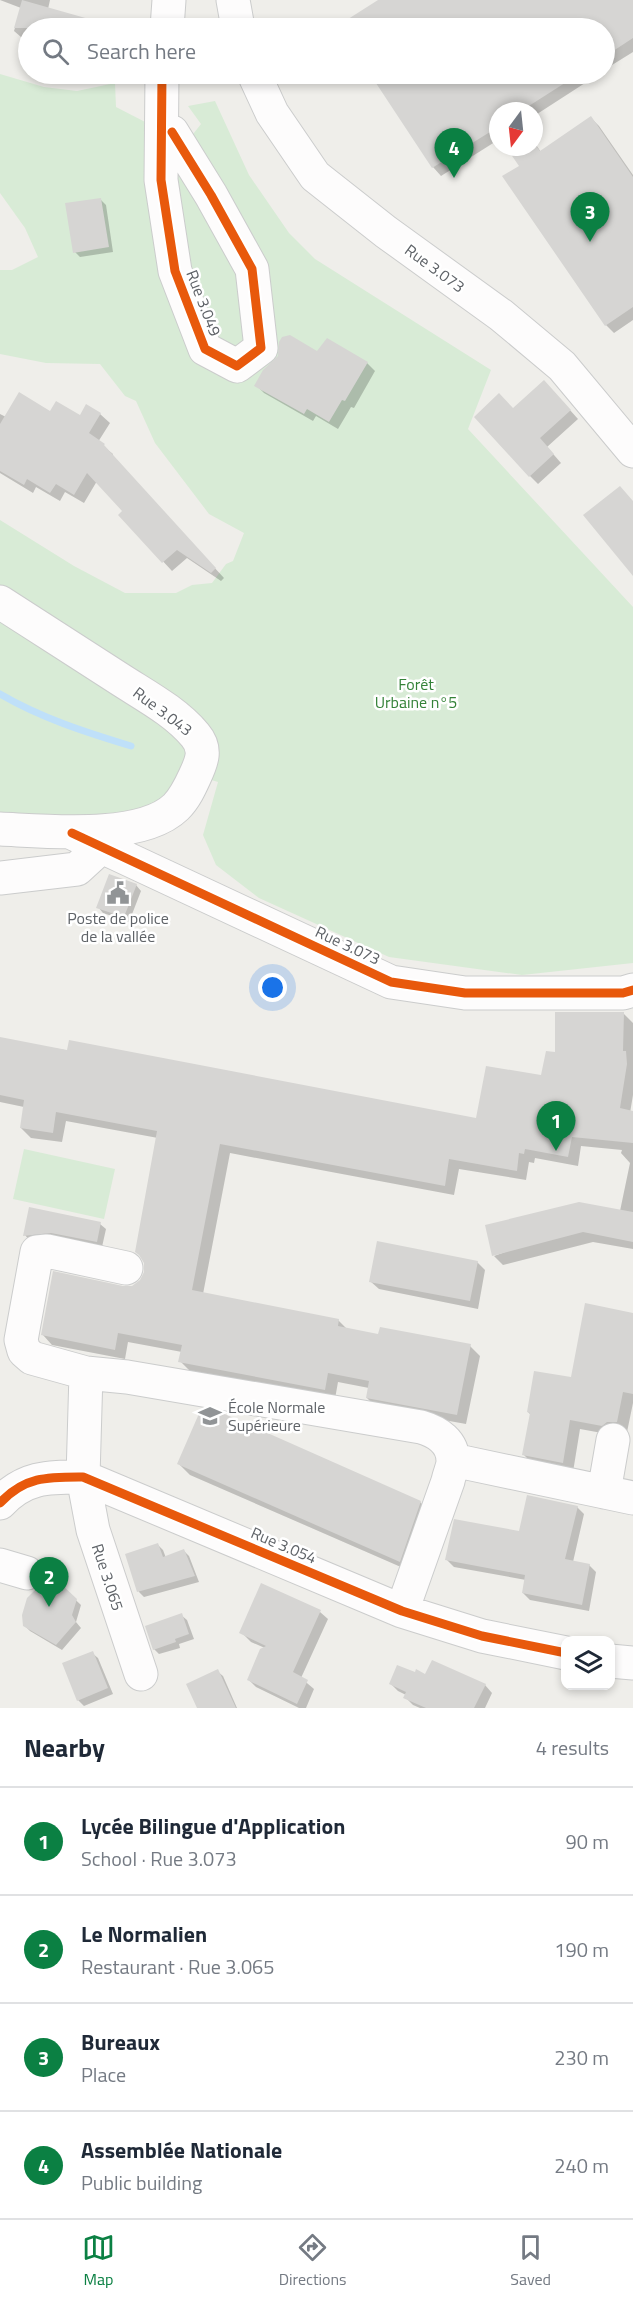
<!DOCTYPE html>
<html lang="en">
<head>
<meta charset="utf-8">
<style>
  :root { --surface:#fff; --page:#f6f6f7; --text:#1f2937; --muted:#747a83; --line:#e0e1e3; --accent:#0b8043 }
  body { margin:0; font-family:"Titillium Web",sans-serif; background:var(--page); color:var(--text) }
  .controls { position:absolute; right:18px; bottom:18px; display:grid; overflow:hidden; border-radius:12px; box-shadow:0 3px 9px #0003 }
  .controls button { width:54px; height:54px; display:grid; place-items:center; padding:0; border:0; border-bottom:2px solid var(--line); background:var(--surface); color:var(--text); font:30px sans-serif }
  .compass { position:absolute; left:489px; top:102px; width:54px; height:54px; border-radius:50%; background:var(--surface); box-shadow:0 3px 9px #0003; rotate:195deg }
  .you { position:absolute; left:273px; top:988px; width:21px; height:21px; margin:-15px; border:4px solid #fff; border-radius:50%; background:#1a73e8; box-shadow:0 0 0 9px #1a73e833 }
  .badge { display:grid; place-items:center; width:39px; height:39px; border-radius:50%; background:var(--accent); color:#fff; font-size:20px; font-weight:700 }
  .pin { position:absolute; translate:-50% -50px; filter:drop-shadow(0 2px 3px #0008) }
  .pin::after { content:''; position:absolute; top:32px; width:21px; height:18px; background:inherit; clip-path:polygon(0 0,100% 0,50% 100%) }
  .list { margin:0; padding:0; list-style:none }
  h2 { display:flex; justify-content:space-between; align-items:center; height:78px; margin:0; padding:0 24px; font-size:26px }
  h2 small { font-size:20px; font-weight:400; color:var(--muted) }
  .list li { display:grid; grid-template-columns:39px 1fr auto; gap:18px; align-items:center; box-sizing:border-box; height:108px; padding:0 24px; border-top:2px solid var(--line) }
  .list b { display:block; font-size:22px; white-space:nowrap }
  .list p { margin:0; font-size:20px; white-space:nowrap; color:var(--muted) }
  .list em { font-size:20px; font-style:normal; color:var(--muted) }
  .icon { flex:none; width:33px; height:33px; fill:none; stroke:currentColor; stroke-width:2; stroke-linecap:round; stroke-linejoin:round }
  .map { position:relative; flex:none; width:633px; height:1708px; overflow:hidden }
  .search { position:absolute; background:var(--surface); box-shadow:0 3px 9px #0003; left:18px; right:18px; top:18px; height:66px; display:flex; align-items:center; gap:15px; box-sizing:border-box; padding:0 21px; border-radius:33px; color:var(--muted); font-size:22px }
  .sheet { height:510px; background:var(--surface) }
  nav { display:flex; justify-content:space-around; align-items:center; box-sizing:border-box; height:84px; border-top:2px solid var(--line); background:var(--surface); font-size:16px; color:var(--muted) }
  nav a { display:grid; justify-items:center; gap:3px }
  nav .on { color:var(--accent) }
  .map>svg:first-child { display:block }
  .green { fill:#d8ebd6 }
  .shadow { fill:#0003 }
  .lines { fill:none; stroke-linecap:round; stroke-linejoin:round }
  .stream { stroke:#bfe0f9; stroke-width:7 }
  .building { fill:#d6d5d3 }
  .minor-casing { stroke:#cbcccc; stroke-width:35 }
  .minor { stroke:#fdfcfc; stroke-width:33 }
  .cycleway-casing { stroke:#fff; stroke-width:13 }
  .cycleway { stroke:#e8590c; stroke-width:9 }
  .labels { text-anchor:middle; stroke-width:5; stroke-linejoin:round; paint-order:stroke }
  .street-label { font-size:16px; fill:#5f6368; stroke:#fff }
  .park-label { font-size:16px; fill:#348238; stroke:#fff }
  .poi-label { font-size:16px; fill:#5f6368; stroke:#fff }
</style>
</head>
<body>
<div class="map">
<svg width="633" height="1708" viewBox="0 0 633 1708">
  <rect width="100%" height="100%" fill="#efeeea"/>
  <path class="green" d="M0,74L44,87L77,91L115,83L116,107L186,143L201,124L188,106L215,101L249,175L289,233L315,259L491,370L468,429L633,607V963L522,975L389,957L259,898L216,865L203,835L218,782L195,775L143,821L0,829V520L74,566L125,593H176L192,585L212,583L226,564L233,561L244,533L209,514L155,443L136,401L125,396L100,364L46,363L0,354V270H12L38,257L25,228L0,193Z
    M24,1149L115,1169L104,1219L13,1199Z"/>
  <path class="shadow" d="M0,0H50L48,9L101,24L105,28H28V43L14,31L21,8Z
    M381,0H633V52L604,70V28H342L340,26Z
    M371,74H599L534,116V111H498V140L441,176L433,167Z
    M591,118L599,126L633,175V320L614,333L606,325L521,166L508,147H534V142L541,152Z
    M100,199L106,205L113,252L80,257L75,252Z
    M318,353L367,363L375,371L354,408L351,407L338,429L316,416L313,421L264,393L256,385Z
    M552,390L578,419L547,447L561,463L538,484L530,476L514,410Z
    M87,406L100,414L110,423L98,442L113,454L112,456L224,578L221,581L187,558L172,571L120,515L124,511L97,481L84,503L65,492L60,501L36,487L33,493L0,473V414L6,417L51,414L80,417Z
    M136,885L141,891L129,922L103,913L98,907Z
    M623,1013L633,1023V1095L630,1113H633V1249L593,1242L503,1265L494,1256L620,1211L630,1163L621,1153L622,1150L581,1146L578,1166L535,1158L534,1163L529,1162L526,1180L459,1169L454,1195L230,1153L203,1294L338,1320L347,1329L379,1335L470,1346L480,1356L466,1424L377,1408L367,1398L369,1388L338,1382L335,1399L190,1371L180,1361L182,1352L128,1342L125,1359L52,1345L43,1335L123,1288L133,1287L141,1281L146,1273L158,1138L66,1121L62,1142L31,1138L21,1128L24,1107L0,1102V1039L477,1120L542,1077L556,1054Z
    M100,1224L106,1229L102,1247L30,1241L25,1235Z
    M477,1262L485,1270L478,1309L379,1289L370,1281Z
    M633,1314V1403L627,1432H618L613,1435L580,1429L573,1472L534,1465L524,1455L531,1415L528,1412L572,1379Z
    M179,1464L420,1502L431,1513L410,1571L190,1475Z
    M577,1507L584,1514L573,1562L589,1565L596,1572L589,1611L530,1600L523,1593L526,1580L454,1567L447,1560L520,1533Z
    M158,1545L163,1550L166,1558L184,1551L189,1556L199,1582L144,1597L139,1592L127,1555Z
    M61,1586L81,1605L76,1622L81,1628L62,1650L30,1631L25,1626Z
    M320,1612L328,1619L301,1678L314,1689L306,1708H299L256,1687L249,1680L265,1648L251,1642L243,1634Z
    M181,1615L187,1620L194,1639L179,1644L180,1648L159,1654L154,1649Z
    M92,1653L98,1658L113,1694L84,1706L78,1700Z
    M217,1671L223,1676L237,1708H199Z
    M425,1676L485,1685L492,1693L485,1708H420L413,1705L405,1697L406,1695L398,1691L391,1684Z"/>
  <g class="lines">
    <path class="stream" d="M0,694C41,718 85,732 131,746"/>
  </g>
  <path class="building" d="M22,0L103,23V28H14Z
    M378,0H633V38L604,57V28H334Z
    M370,74H579L521,111H498V127L432,168Z
    M591,116L633,177V307L605,326L502,176L519,166L506,147H537L540,151Z
    M101,198L109,247L73,253L65,203Z
    M290,335L317,351L327,338L368,362L345,401L342,400L329,422L307,409L304,414L254,386L263,370L278,356L279,342L282,337Z
    M544,380L571,410L540,438L554,454L529,477L474,417L499,393L513,408Z
    M19,392L50,411L56,401L80,415L86,404L101,413L89,433L105,444L104,445L216,568L211,573L177,550L162,563L118,515L122,511L87,473L74,495L56,484L50,493L27,479L24,485L0,471V424Z
    M620,486L633,501V576L583,515Z
    M109,874L137,884L124,917L96,908Z
    M555,1012H624L623,1051H626L627,1064L620,1108L633,1111V1143L572,1137L568,1157L525,1149L524,1154L519,1153L517,1171L449,1159L445,1186L220,1144L192,1290L339,1319L338,1326L378,1334L380,1327L471,1344L457,1415L366,1398L369,1381L328,1373L325,1390L178,1362L182,1345L118,1333L115,1350L41,1335L53,1271L123,1286H132L140,1280L144,1272V1263L139,1255L135,1252L157,1131L56,1112L53,1133L20,1128L24,1100L0,1095V1037L67,1050L69,1040L476,1118L486,1066L541,1075L546,1051L555,1052Z
    M579,1202L633,1212V1242L583,1232L492,1256L485,1225Z
    M29,1207L101,1222L97,1242L51,1233L23,1236Z
    M377,1241L478,1261L470,1301L369,1282Z
    M585,1303L633,1313V1394L623,1392L617,1422H607L602,1426L570,1420L563,1463L522,1455L530,1413L527,1412L534,1371L571,1377Z
    M201,1409L220,1412L421,1501L400,1562L177,1464Z
    M527,1495L578,1506L565,1559L590,1564L582,1605L522,1593L525,1575L445,1560L454,1519L519,1531Z
    M158,1543L163,1557L184,1549L195,1576L137,1592L125,1554Z
    M43,1582L61,1584L77,1599L72,1615L76,1622L56,1645L23,1626L22,1615L27,1598Z
    M261,1583L321,1610L293,1672L308,1680L297,1704L247,1680L260,1649L266,1646L239,1633Z
    M182,1613L189,1634L175,1639L176,1642L153,1650L145,1626Z
    M93,1651L108,1688L77,1701L62,1663Z
    M432,1660L486,1684L474,1708H426L403,1698L406,1692L389,1684L397,1665L415,1672L416,1669L425,1674Z
    M218,1669L236,1708H197L186,1684Z"/>
  <g class="lines">
    <g class="minor-casing">
      <path id="minor" d="M233,0L238,28
        M167,28L169,0
        M162,74L161,180L175,271L205,349L237,366L261,348L252,269L211,195L172,132
        M254,74L272,113L315,176L386,232L501,315L562,366L633,451
        M0,602C39,627 79,653 118,678C144,695 175,711 195,735C207,749 202,761 195,776C190,787 185,798 176,807C141,841 46,831 0,829
        M72,833L391,982L465,993H623L633,990
        M0,878L77,869L101,847
        M86,1373L32,1358L24,1351L21,1340L37,1252L47,1251L126,1268
        M453,1460L633,1498
        M604,1492L613,1440
        M0,1503C25,1476 49,1477 83,1477L402,1611L482,1636L566,1653
        M0,1565L27,1573
        M610,1661L633,1663
        M141,1674L93,1530L83,1477L86,1373L127,1377L421,1427C438,1432 453,1442 453,1461C453,1467 449,1475 448,1481L402,1611"/>
    </g>
    <use href="#minor" class="minor"/>
    <g class="cycleway-casing">
      <path id="cycleway" d="M162,74L161,180L175,271L205,349L237,366L261,348L252,269L211,195L172,132
        M72,833L391,982L465,993H623L633,990
        M0,1503C25,1476 49,1477 83,1477L402,1611L482,1636L566,1653"/>
    </g>
    <use href="#cycleway" class="cycleway"/>
  </g>
  <defs>
    <g id="civic-bare" transform="scale(1.8)"><path d="M-.6-6.5H3V-4.5H.6V-3L4-1V1h2V6H-6V1h2V-1L-.6-3ZM-1.2 2.5V6h2.4V2.5Z" fill="#919496" stroke="#fff" stroke-width="2.5" paint-order="stroke"/></g>
    <g id="university-bare" transform="scale(1.8)"><path d="M0-5L7-2L0 1L-7-2ZM-4 1L0 2.5L4 1V4Q0 6-4 4Z" fill="#919496" stroke="#fff" stroke-width="2.5" paint-order="stroke"/></g>
  </defs>
  <g fill-rule="evenodd">
    <use href="#civic-bare" x="118" y="893"/>
    <use href="#university-bare" x="210" y="1416"/>
  </g>
  <g class="labels">
    <g class="street-label">
      <text transform="translate(435 268) rotate(36)" y="6">Rue 3.073</text>
      <text transform="translate(204 303) rotate(69)" y="6">Rue 3.049</text>
      <text transform="translate(163 711) rotate(37)" y="6">Rue 3.043</text>
      <text transform="translate(348 945) rotate(25)" y="6">Rue 3.073</text>
      <text transform="translate(284 1545) rotate(23)" y="6">Rue 3.054</text>
      <text transform="translate(108 1577) rotate(72)" y="6">Rue 3.065</text>
    </g>
    <g class="park-label">
      <text x="416" y="690">Forêt<tspan x="416" dy="18">Urbaine n°5</tspan></text>
    </g>
    <g class="poi-label">
      <text x="118" y="924">Poste de police<tspan x="118" dy="18">de la vallée</tspan></text>
      <text x="228" y="1413" text-anchor="start">École Normale<tspan x="228" dy="18">Supérieure</tspan></text>
    </g>
  </g>
</svg>
<div class="controls">
<button><svg class="icon" aria-label="layers" viewBox="0 0 24 24"><path d="M12 4l9 5-9 5-9-5zM3 14l9 5 9-5"/></svg></button>
</div>
<svg class="compass" viewBox="-18 -18 36 36"><path d="M0-13l5 13h-10z" fill="#e53935"/><path d="M0 13l5-13h-10z" fill="#747a83"/></svg>
<div class="you"></div>
<div class="pin badge" style="left:556px;top:1151px">1</div>
<div class="pin badge" style="left:49px;top:1607px">2</div>
<div class="pin badge" style="left:590px;top:242px">3</div>
<div class="pin badge" style="left:454px;top:178px">4</div>
<div class="search"><svg class="icon" aria-label="search" viewBox="0 0 24 24"><circle cx="10" cy="10" r="6"/><path d="M15 15l6 6"/></svg>Search here</div>
</div>
<section class="sheet">
<h2>Nearby<small>4 results</small></h2>
<ul class="list">
<li><span class="badge">1</span><div><b>Lycée Bilingue d'Application</b><p>School · Rue 3.073</p></div><em>90 m</em></li>
<li><span class="badge">2</span><div><b>Le Normalien</b><p>Restaurant · Rue 3.065</p></div><em>190 m</em></li>
<li><span class="badge">3</span><div><b>Bureaux</b><p>Place</p></div><em>230 m</em></li>
<li><span class="badge">4</span><div><b>Assemblée Nationale</b><p>Public building</p></div><em>240 m</em></li>
</ul>
</section>
<nav>
<a class="on"><svg class="icon" aria-label="map" viewBox="0 0 24 24"><path d="M3 6l6-2 6 2 6-2v14l-6 2-6-2-6 2zM9 4v14M15 6v14"/></svg>Map</a>
<a><svg class="icon" aria-label="directions" viewBox="0 0 24 24"><path d="M12 3l9 9-9 9-9-9zM9 14v-3h6M13 9l2 2-2 2"/></svg>Directions</a>
<a><svg class="icon" aria-label="saved" viewBox="0 0 24 24"><path d="M7 4h10v16l-5-4-5 4z"/></svg>Saved</a>
</nav>
</body>
</html>
